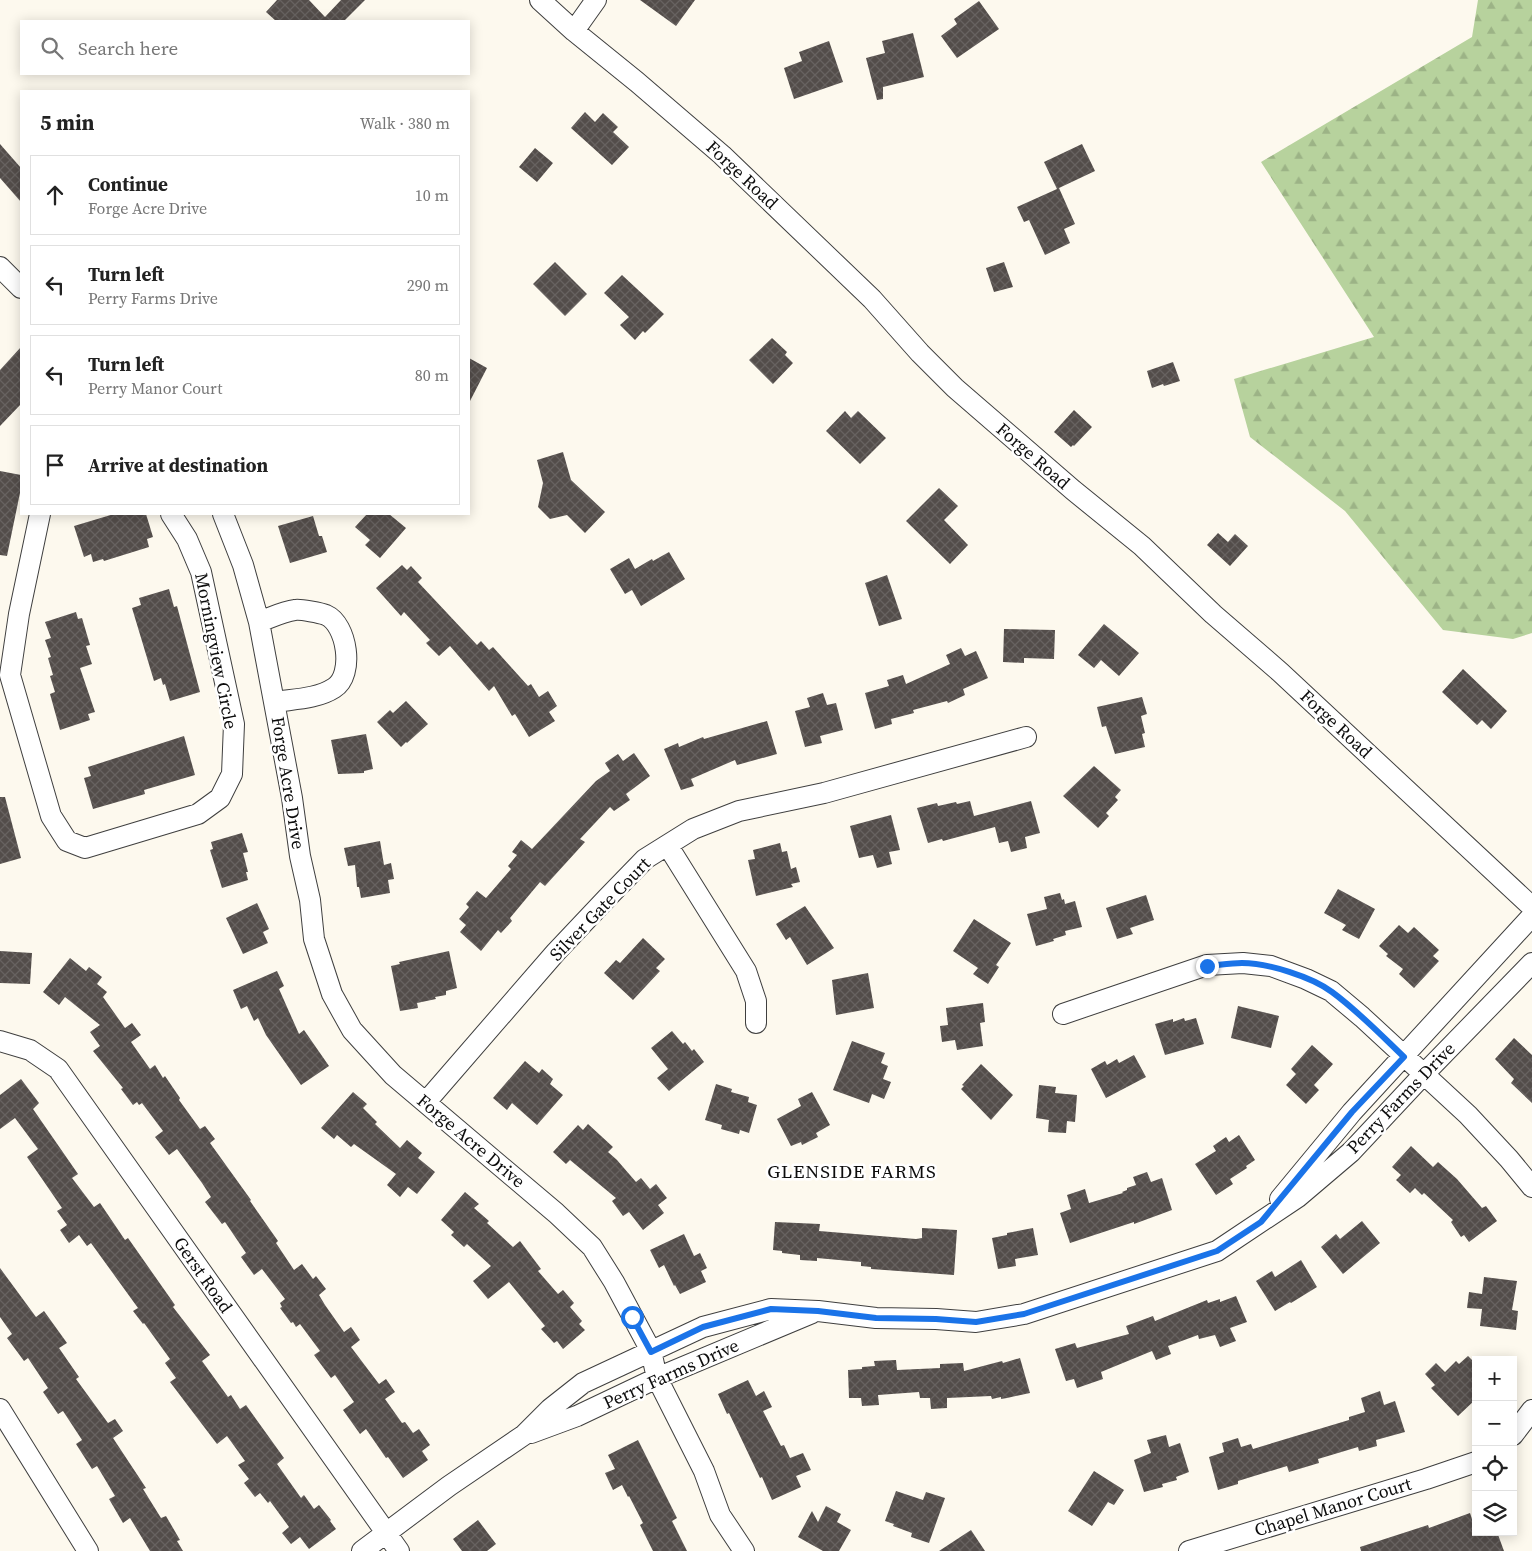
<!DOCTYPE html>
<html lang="en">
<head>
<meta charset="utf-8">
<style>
  :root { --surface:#fff; --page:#f2f2f2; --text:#222; --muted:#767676; --line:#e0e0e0 }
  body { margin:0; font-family:"Source Serif 4",serif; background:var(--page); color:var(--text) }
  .controls { position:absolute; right:15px; bottom:15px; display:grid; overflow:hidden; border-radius:0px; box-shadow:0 2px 12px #0003 }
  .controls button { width:45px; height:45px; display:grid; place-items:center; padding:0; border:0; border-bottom:1px solid var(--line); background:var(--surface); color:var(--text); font:25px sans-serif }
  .stop { position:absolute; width:15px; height:15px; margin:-11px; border:4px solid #1a73e8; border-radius:50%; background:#fff }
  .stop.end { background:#1a73e8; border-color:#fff; box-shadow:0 1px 5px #0008 }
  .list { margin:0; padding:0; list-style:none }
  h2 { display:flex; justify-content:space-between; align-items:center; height:65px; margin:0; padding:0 20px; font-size:21px }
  h2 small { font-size:16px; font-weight:400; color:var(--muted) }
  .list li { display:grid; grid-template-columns:32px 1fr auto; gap:15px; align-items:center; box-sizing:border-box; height:80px; margin:0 10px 10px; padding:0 10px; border:1px solid var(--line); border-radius:0px }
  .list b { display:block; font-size:19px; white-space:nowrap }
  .list p { margin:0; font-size:16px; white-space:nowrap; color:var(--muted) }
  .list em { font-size:16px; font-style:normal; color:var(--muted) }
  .icon { flex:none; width:28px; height:28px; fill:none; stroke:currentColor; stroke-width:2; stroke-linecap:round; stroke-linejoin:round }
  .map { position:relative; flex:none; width:1532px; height:1551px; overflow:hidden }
  .search { position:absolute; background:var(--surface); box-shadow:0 2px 12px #0003; left:20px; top:20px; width:450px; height:55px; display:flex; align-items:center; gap:12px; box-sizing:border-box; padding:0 18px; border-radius:0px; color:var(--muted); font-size:19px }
  .panel { position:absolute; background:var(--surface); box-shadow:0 2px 12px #0003; left:20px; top:90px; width:450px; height:425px; border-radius:0px }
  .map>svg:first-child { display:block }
  .forest { fill:url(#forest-firs) }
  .building { fill:url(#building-cross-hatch) }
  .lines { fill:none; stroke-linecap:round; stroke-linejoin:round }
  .street-casing { stroke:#3f3f3f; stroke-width:22 }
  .street { stroke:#fff; stroke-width:20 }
  .route { stroke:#1a73e8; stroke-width:6 }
  .labels { text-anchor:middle; stroke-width:5; stroke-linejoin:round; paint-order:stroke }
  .street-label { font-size:18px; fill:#0c0c0c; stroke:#fff }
  .neighbourhood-label { font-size:19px; letter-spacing:1px; fill:#0c0c0c; stroke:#fff }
</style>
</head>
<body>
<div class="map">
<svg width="1532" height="1551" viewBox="0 0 1532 1551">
  <defs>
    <pattern id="forest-firs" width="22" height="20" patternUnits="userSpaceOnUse" patternTransform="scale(1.25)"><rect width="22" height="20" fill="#b7d29d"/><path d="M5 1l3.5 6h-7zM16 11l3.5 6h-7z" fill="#9cb386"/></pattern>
    <pattern id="building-cross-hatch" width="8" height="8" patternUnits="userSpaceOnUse" patternTransform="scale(1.25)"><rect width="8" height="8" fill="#534d4a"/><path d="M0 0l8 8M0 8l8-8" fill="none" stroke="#676260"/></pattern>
  </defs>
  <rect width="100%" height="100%" fill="#fdf9ee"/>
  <path class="forest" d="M1478,0H1532V633L1513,639L1443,630L1345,511L1250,437L1234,379L1374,337L1261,162L1472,37Z"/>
  <path class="building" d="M277,0H309L325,17L341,0H365L344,21H276L266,12Z
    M640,0H695L676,26Z
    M979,1L999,29L957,58L941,36L957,24L954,19Z
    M913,33L924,77L883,87V99L877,100L866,58L885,53L882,41Z
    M829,41L843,82L794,99L784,68L802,61L799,52Z
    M585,112L595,122L603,113L618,127L613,132L629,147L612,165L571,128Z
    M0,144L21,168V202L0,178Z
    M1082,144L1095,171L1059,188L1075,224L1064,229L1070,243L1045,255L1029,220L1024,222L1017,207L1057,189L1044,162Z
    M535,148L553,163L537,182L519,167Z
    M555,262L587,294L565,316L533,284Z
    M1004,262L1013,287L994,292L986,268Z
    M622,275L664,314L645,333L643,331L635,340L620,325L629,317L604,293Z
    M772,338L787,352L785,355L793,363L773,384L749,360Z
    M21,347V404L0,426V370Z
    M469,358L487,368L469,403Z
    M1173,362L1180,381L1164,386L1163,384L1152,388L1147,371Z
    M1074,410L1092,427L1074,446L1073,445L1071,447L1054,432Z
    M845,411L851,418L858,411L886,438L860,464L826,431Z
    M563,452L571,480L605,512L585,533L567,515L550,519L538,507L543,483L537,460Z
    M0,471L21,475V488L7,556L0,555Z
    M939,488L958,506L944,520L968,545L950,564L906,521Z
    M114,514H146L153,537L147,539L149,547L104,561L103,559L93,562L91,554L84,557L74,526Z
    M367,514H389L406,528L380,558L365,545L370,540L355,527Z
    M313,516L319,536H322L327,552L290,563L278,526Z
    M1218,533L1228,542L1235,534L1248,546L1230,566L1207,545Z
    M669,552L685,579L641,606L632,590L625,594L610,569L629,558L635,569L652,559L653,561Z
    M402,565L407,570L411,566L422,578L418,582L477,645L481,641L489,650L493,647L528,686L531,684L539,697L548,691L557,706L549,712L555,721L529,737L515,714L512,716L494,686L489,691L450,646L439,656L426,643L430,640L404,612L401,616L376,588Z
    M887,575L902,619L879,626L865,583Z
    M169,589L174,607L177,606L200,692L170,701L165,684L163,685L161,678L154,681L132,608L141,605L139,598Z
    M76,612L78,619L82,618L90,645L86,646L92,664L80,668L95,712L88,714L90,720L60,730L50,694L55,692L50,676L53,675L48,658L51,657L45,640L51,638L45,622Z
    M1104,624L1139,653L1119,676L1101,660L1094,668L1078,655Z
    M1004,629L1055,630L1054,659L1024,658V663L1003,662Z
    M961,648L965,656L976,651L988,678L963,689L965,695L948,703L947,701L913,710L914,713L891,719L892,724L875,729L865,693L889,686L887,680L903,675L906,684L950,664L946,655Z
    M1463,669L1507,711L1491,729L1482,720L1477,725L1442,692Z
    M823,693L827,705L836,703L843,730L820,736L822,743L805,747L795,711L810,707L807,698Z
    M1142,697L1147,714L1141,716L1145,733L1142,734L1145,747L1115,754L1106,726L1102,727L1097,707Z
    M406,701L428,724L407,743L406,742L401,747L377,722L390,710L393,713Z
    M767,721L777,754L737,765L735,760L691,779L694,786L681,790L664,749L678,743L679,747L703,737L704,739Z
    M366,734L373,769L364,771V773L338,774L331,740Z
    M184,736L195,775L144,790L145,794L93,809L84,778L91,776L88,767Z
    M634,753L650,776L626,794L630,800L614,811L610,807L580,839L585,842L545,886L540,882L510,918L512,921L501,933L498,930L481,951L460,932L466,925L459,919L469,907L466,904L477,891L486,898L511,869L508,866L517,855L512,852L521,840L532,849L596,781L610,771L605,763L618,754L623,761Z
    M1094,766L1121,790L1115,797L1118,800L1106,813L1109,816L1098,828L1063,796Z
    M0,797H5L21,858L0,864Z
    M970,801L974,816L1031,801L1040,833L1025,837L1027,848L1011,852L1008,841L999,843L995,827L943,841L942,839L928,843L917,808L937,803L938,806L956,802L957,804Z
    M891,815L900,850L889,852L892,864L877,868L873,855L859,858L850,826Z
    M242,833L248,852L243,853L248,872H246L248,880L222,888L210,850L213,849L211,842Z
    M380,841L384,865L391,863L394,879L388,880L390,893L361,898L359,887H357L355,865L348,866L344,848Z
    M780,843L782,852L787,851L791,869L796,867L800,882L791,884L793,887L756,896L748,860L755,859L753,850Z
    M1338,889L1375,909L1359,939L1342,930L1346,925L1324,913Z
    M1060,893L1062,900L1064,899L1065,904L1075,901L1082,927L1065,931L1066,935L1053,939L1054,941L1036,946L1027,914L1047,909L1044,897Z
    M1146,895L1154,920L1130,928L1133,934L1117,939L1106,908Z
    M257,903L269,929L263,932L268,943L243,954L226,918Z
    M805,906L834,948L807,965L790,937L786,940L776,924Z
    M974,919L1011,943L996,965L999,967L988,984L973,974L978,968L953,951Z
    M1399,925L1408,933L1414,927L1439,950L1433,956L1439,961L1414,988L1399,974L1403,969L1386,956L1388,954L1379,946Z
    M643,938L665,959L656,968L660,971L633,1000L604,973L616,960L620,963Z
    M0,951L32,953L30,984L0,983Z
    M449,951L457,988L446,991V995L435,997L436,999L417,1003L418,1008L400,1011L391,966L400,964L399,962Z
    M70,958L86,971L89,967L102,977L97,984L107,992L103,997L125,1028L132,1023L141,1035L131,1042L150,1069L155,1065L163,1078L165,1076L180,1098L179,1100L200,1129L205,1126L215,1139L210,1143L251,1200L250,1201L278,1241L276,1243L294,1270L302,1264L313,1279L316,1276L326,1289L319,1295L325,1305L344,1332L351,1327L360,1340L351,1347L379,1384L386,1379L395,1392L385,1399L402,1423L405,1422L413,1433L419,1429L430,1445L422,1451L428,1460L403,1478L388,1457L386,1458L366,1429L360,1434L343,1410L354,1402L335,1375L331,1378L314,1355L320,1351L300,1324L296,1327L293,1322L291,1323L280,1308L282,1307L280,1303L285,1299L262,1269L254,1275L241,1257L246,1253L225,1222L222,1224L205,1202L211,1197L202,1183L177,1149L169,1155L155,1137L163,1131L142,1103L139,1105L137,1102L133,1105L121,1089L123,1088L93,1051L100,1046L90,1032L100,1025L65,997L59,1005L43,992Z
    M277,971L284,986L279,989L299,1034L304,1030L329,1066L301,1085L266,1035L258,1018L254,1021L247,1006L241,1009L233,990Z
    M868,973L874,1008L836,1015L832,980Z
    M983,1003L985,1022L980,1023L983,1046L957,1050L955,1040L942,1042L940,1026L948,1025L946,1008Z
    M1238,1006L1279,1016L1271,1048L1231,1038Z
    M1184,1018L1185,1021L1196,1018L1204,1044L1165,1055L1155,1024L1173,1019V1022Z
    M672,1031L683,1044L685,1042L692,1051L694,1049L704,1062L669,1091L657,1078L668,1069L651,1048Z
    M1514,1038L1532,1055V1103L1511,1083L1514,1079L1495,1059Z
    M852,1041L885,1053L881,1063L888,1066L883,1079L891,1082L884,1099L872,1094L869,1103L833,1090Z
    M1312,1045L1333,1064L1314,1085L1319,1090L1306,1104L1286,1085L1296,1074L1291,1069Z
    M1134,1055L1146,1077L1106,1098L1091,1069L1105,1061L1107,1065L1117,1059L1119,1063Z
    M525,1061L539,1073L542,1069L553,1079L550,1084L563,1095L537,1125L512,1103L507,1110L493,1098Z
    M981,1064L1013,1095L991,1120L961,1089L964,1086L962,1085Z
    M21,1079L39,1103L33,1109L78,1174L72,1178L94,1207L100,1203L125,1240L128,1238L175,1305L173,1307L210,1355L202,1361L228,1397L231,1395L240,1409L246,1405L284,1458L277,1464L301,1498L304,1495L314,1509L319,1505L331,1520L330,1521L336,1529L309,1549L300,1537L291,1544L282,1533L289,1527L270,1501L268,1503L260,1493L255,1497L244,1483L249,1479L238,1465L245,1461L227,1436L217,1444L170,1382L176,1378L165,1363L170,1359L144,1323L143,1324L133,1311L138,1308L91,1243L87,1246L79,1235L69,1243L60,1230L67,1225L57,1211L62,1208L27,1157L38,1149L15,1118L0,1129V1095Z
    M716,1084L732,1089L731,1092L749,1097L748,1102L757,1105L749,1133L740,1130L739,1134L721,1129L722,1125L705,1120Z
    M1039,1085L1056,1087L1055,1093L1077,1095L1075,1122L1067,1121L1066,1133L1048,1132L1049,1120L1036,1118Z
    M353,1092L367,1104L363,1108L377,1122L375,1124L400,1148L407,1140L422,1153L418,1158L435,1172L417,1194L408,1187L400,1197L387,1185L396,1174L354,1144L351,1147L337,1135L334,1139L321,1128Z
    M812,1092L830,1125L816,1133L818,1137L802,1145L801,1142L791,1146L777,1119L801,1106L798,1099Z
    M588,1124L613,1147L608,1152L617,1160L636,1182L641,1178L650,1189L656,1184L667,1198L658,1205L664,1213L643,1230L629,1212L623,1216L612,1201L616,1198L570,1160L566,1164L553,1152L578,1125L583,1130Z
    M1239,1135L1255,1160L1246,1166L1247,1168L1230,1179L1233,1184L1216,1195L1195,1164L1216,1151L1213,1146L1226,1137L1229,1142Z
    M1411,1146L1433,1167L1438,1162L1457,1179L1482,1208L1486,1206L1497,1221L1469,1242L1464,1235L1461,1237L1451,1222L1453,1220L1424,1193L1422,1195L1415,1188L1410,1193L1396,1180L1401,1175L1392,1167Z
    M1147,1172L1151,1182L1162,1178L1172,1210L1134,1224V1222L1070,1243L1060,1213L1071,1209L1067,1195L1085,1189L1089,1203L1123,1193L1122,1192L1127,1190V1188L1136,1185L1133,1177Z
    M465,1192L479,1204L474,1208L489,1221L487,1223L513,1247L520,1241L541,1269L538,1271L558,1294L563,1290L574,1303L570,1307L582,1321L579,1324L585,1330L563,1349L557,1341L554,1343L541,1329L545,1326L509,1282L488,1299L473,1281L491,1266L467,1244L464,1247L451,1235L454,1232L441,1220Z
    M1362,1221L1380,1243L1343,1274L1321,1247L1336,1234L1340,1239Z
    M775,1222L820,1224L819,1231L916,1239L922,1238V1228L957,1230L954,1275L871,1269V1267L861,1266V1262L817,1258V1261L800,1260V1255L782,1253V1251L773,1250Z
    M1033,1228L1038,1255L1015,1259L1016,1266L998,1269L992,1238L1007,1235V1233Z
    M684,1234L694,1256L700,1253L707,1268L701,1271L706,1282L680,1294L675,1285L674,1286L664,1265L659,1268L650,1250Z
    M1301,1260L1317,1287L1291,1303L1290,1302L1275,1311L1256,1281L1272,1271L1275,1277Z
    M0,1268L36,1317L44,1311L67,1343L59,1348L79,1377L76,1379L108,1423L115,1419L123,1431L113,1438L146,1488L143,1489L161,1518L166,1516L180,1540L177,1541L183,1551H150L130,1518L123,1523L109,1499L115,1496L97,1466L92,1469L76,1444L82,1440L63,1411L58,1414L43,1392L48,1388L28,1358L24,1361L7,1338L12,1334L0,1317Z
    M1484,1277L1517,1281L1512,1310L1518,1311L1516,1330L1480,1326L1482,1309L1467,1308L1469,1292L1482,1294Z
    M1236,1296L1247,1322L1230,1328L1236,1341L1220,1347L1215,1335L1199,1339L1198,1335L1168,1346L1171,1354L1156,1360L1152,1351L1101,1372L1103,1379L1077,1388L1074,1379L1066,1381L1055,1349L1075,1343L1077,1348L1129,1334L1126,1326L1153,1316L1155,1321L1207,1300L1208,1303L1220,1299V1302Z
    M1468,1356L1476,1364V1399L1458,1416L1431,1388L1435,1385L1425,1374L1436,1363L1445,1372L1456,1361L1459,1364Z
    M1020,1358L1030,1393L1007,1398L1001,1399V1397L992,1399L991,1396L947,1398V1408L931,1409L930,1398H920L919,1392L878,1395L879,1405L862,1406L861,1398H849L848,1370L862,1369V1367L875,1366L874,1361L896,1360L897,1370L940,1368V1364L963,1363L964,1371L1002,1361L1003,1363Z
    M748,1380L756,1396L764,1391L772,1407L763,1411L781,1446L784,1445L790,1458L803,1453L811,1470L796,1476L801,1487L772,1500L762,1477L760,1478L729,1413L727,1414L718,1394Z
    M1380,1391L1384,1405L1395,1401L1405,1432L1376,1440L1377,1446L1359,1451L1358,1447L1318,1459L1319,1463L1289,1472L1287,1466L1238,1481V1484L1218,1490L1209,1457L1224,1452L1222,1443L1238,1438L1241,1447L1251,1444L1253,1449L1349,1420V1417L1365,1412L1361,1398Z
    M1166,1435L1169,1447L1180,1443L1189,1472L1176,1477L1177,1480L1162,1484L1163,1487L1144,1492L1134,1460L1151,1453L1147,1440Z
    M638,1440L677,1518L672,1521L687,1551H653L640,1525L643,1523L629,1496L628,1497L622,1485L613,1490L605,1473L615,1469L608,1455Z
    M1094,1471L1124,1490L1114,1505L1108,1502L1092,1526L1068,1511Z
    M896,1491L923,1500L926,1492L945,1498L929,1543L911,1537L912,1533L893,1526L894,1524L885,1521Z
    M826,1506L841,1514L837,1522L851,1530L839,1551H823L798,1537L812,1511L818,1522Z
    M1470,1513L1472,1519L1476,1518V1532H1497L1504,1551H1361L1360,1547L1428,1525L1429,1528Z
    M478,1520L496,1544L487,1551H462L453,1539Z
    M971,1530L985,1551H939Z"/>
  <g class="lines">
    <g class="street-casing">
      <path id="street" d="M540,0L574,31L637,82L722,155L872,299L920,353L955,388L1073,490L1142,546L1213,614L1280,672L1532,907
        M574,31L596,0
        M0,267L21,288
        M40,514L19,614L10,675L51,816L67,841L85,848L198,814L220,798L232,774L234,724L201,572L187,539L171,514
        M223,514L243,565L259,622L292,798L300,856L310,900L314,939L332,994L352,1030L393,1075L556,1213L592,1247L614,1282L651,1351L657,1378L704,1471L720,1515L744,1551
        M259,622C270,618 284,611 295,610C300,609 321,613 326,615C347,624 355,675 334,688C317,699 294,699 275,702
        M668,846L746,971L756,1001V1023
        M1063,1014L1207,965L1243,963L1271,966L1306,979L1331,991L1362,1017L1468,1115L1509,1159L1532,1187
        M0,1041L30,1050L58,1069L399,1551
        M426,1102L556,952L607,898L645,859L693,829L739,811L824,793L1026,737
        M1280,1199L1352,1112L1532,916
        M0,1409L88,1551
        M531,1433L577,1416L657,1378L812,1313
        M1513,1435L1532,1410
        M362,1551L449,1486L524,1435L550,1409L583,1383L703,1327L771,1309L818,1311L876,1318L936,1319L976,1322L1024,1314L1217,1251L1298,1197L1351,1152L1424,1074L1532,963
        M1189,1551L1426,1479L1476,1462"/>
    </g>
    <use href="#street" class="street"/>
  </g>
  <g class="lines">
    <path class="route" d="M632,1317L651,1352L703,1327L771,1309L818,1311L876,1318L936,1319L976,1322L1024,1314L1217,1251L1261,1222L1352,1112L1404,1057C1381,1035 1358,1011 1332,992C1312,977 1268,963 1242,963C1231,963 1219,965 1207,966"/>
  </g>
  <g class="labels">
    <g class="street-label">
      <text transform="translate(742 175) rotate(43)" y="6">Forge Road</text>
      <text transform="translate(1033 456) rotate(41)" y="6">Forge Road</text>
      <text transform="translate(216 651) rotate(79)" y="6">Morningview Circle</text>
      <text transform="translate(1336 724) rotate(43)" y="6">Forge Road</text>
      <text transform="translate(288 783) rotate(81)" y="6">Forge Acre Drive</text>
      <text transform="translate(600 909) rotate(-46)" y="6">Silver Gate Court</text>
      <text transform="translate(1401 1098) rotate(-46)" y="6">Perry Farms Drive</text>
      <text transform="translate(471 1141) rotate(40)" y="6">Forge Acre Drive</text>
      <text transform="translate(203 1275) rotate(55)" y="6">Gerst Road</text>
      <text transform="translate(671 1374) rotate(-24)" y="6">Perry Farms Drive</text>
      <text transform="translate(1333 1507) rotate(-17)" y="6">Chapel Manor Court</text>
    </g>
    <g class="neighbourhood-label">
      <text x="852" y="1178">GLENSIDE FARMS</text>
    </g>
  </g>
</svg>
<div class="controls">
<button>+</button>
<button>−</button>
<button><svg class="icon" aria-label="locate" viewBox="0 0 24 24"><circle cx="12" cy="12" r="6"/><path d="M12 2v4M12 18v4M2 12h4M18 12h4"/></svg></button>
<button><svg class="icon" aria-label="layers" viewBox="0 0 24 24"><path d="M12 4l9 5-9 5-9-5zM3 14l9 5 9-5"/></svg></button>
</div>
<div class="stop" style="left:632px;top:1317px"></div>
<div class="stop end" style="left:1207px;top:966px"></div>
<div class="search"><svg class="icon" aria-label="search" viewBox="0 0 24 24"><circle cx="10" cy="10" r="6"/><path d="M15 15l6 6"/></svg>Search here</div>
<section class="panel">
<h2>5 min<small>Walk · 380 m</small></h2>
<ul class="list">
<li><svg class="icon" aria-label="ahead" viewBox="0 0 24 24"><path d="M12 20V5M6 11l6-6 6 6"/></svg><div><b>Continue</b><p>Forge Acre Drive</p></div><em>10 m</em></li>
<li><svg class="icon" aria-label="left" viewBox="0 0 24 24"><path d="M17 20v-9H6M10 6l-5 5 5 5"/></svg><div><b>Turn left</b><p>Perry Farms Drive</p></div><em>290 m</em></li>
<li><svg class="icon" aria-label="left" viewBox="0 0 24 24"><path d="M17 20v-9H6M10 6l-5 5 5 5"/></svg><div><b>Turn left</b><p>Perry Manor Court</p></div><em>80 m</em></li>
<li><svg class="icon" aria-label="arrive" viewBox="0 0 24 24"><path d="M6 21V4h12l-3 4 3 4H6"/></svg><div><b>Arrive at destination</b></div></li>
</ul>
</section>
</div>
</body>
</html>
